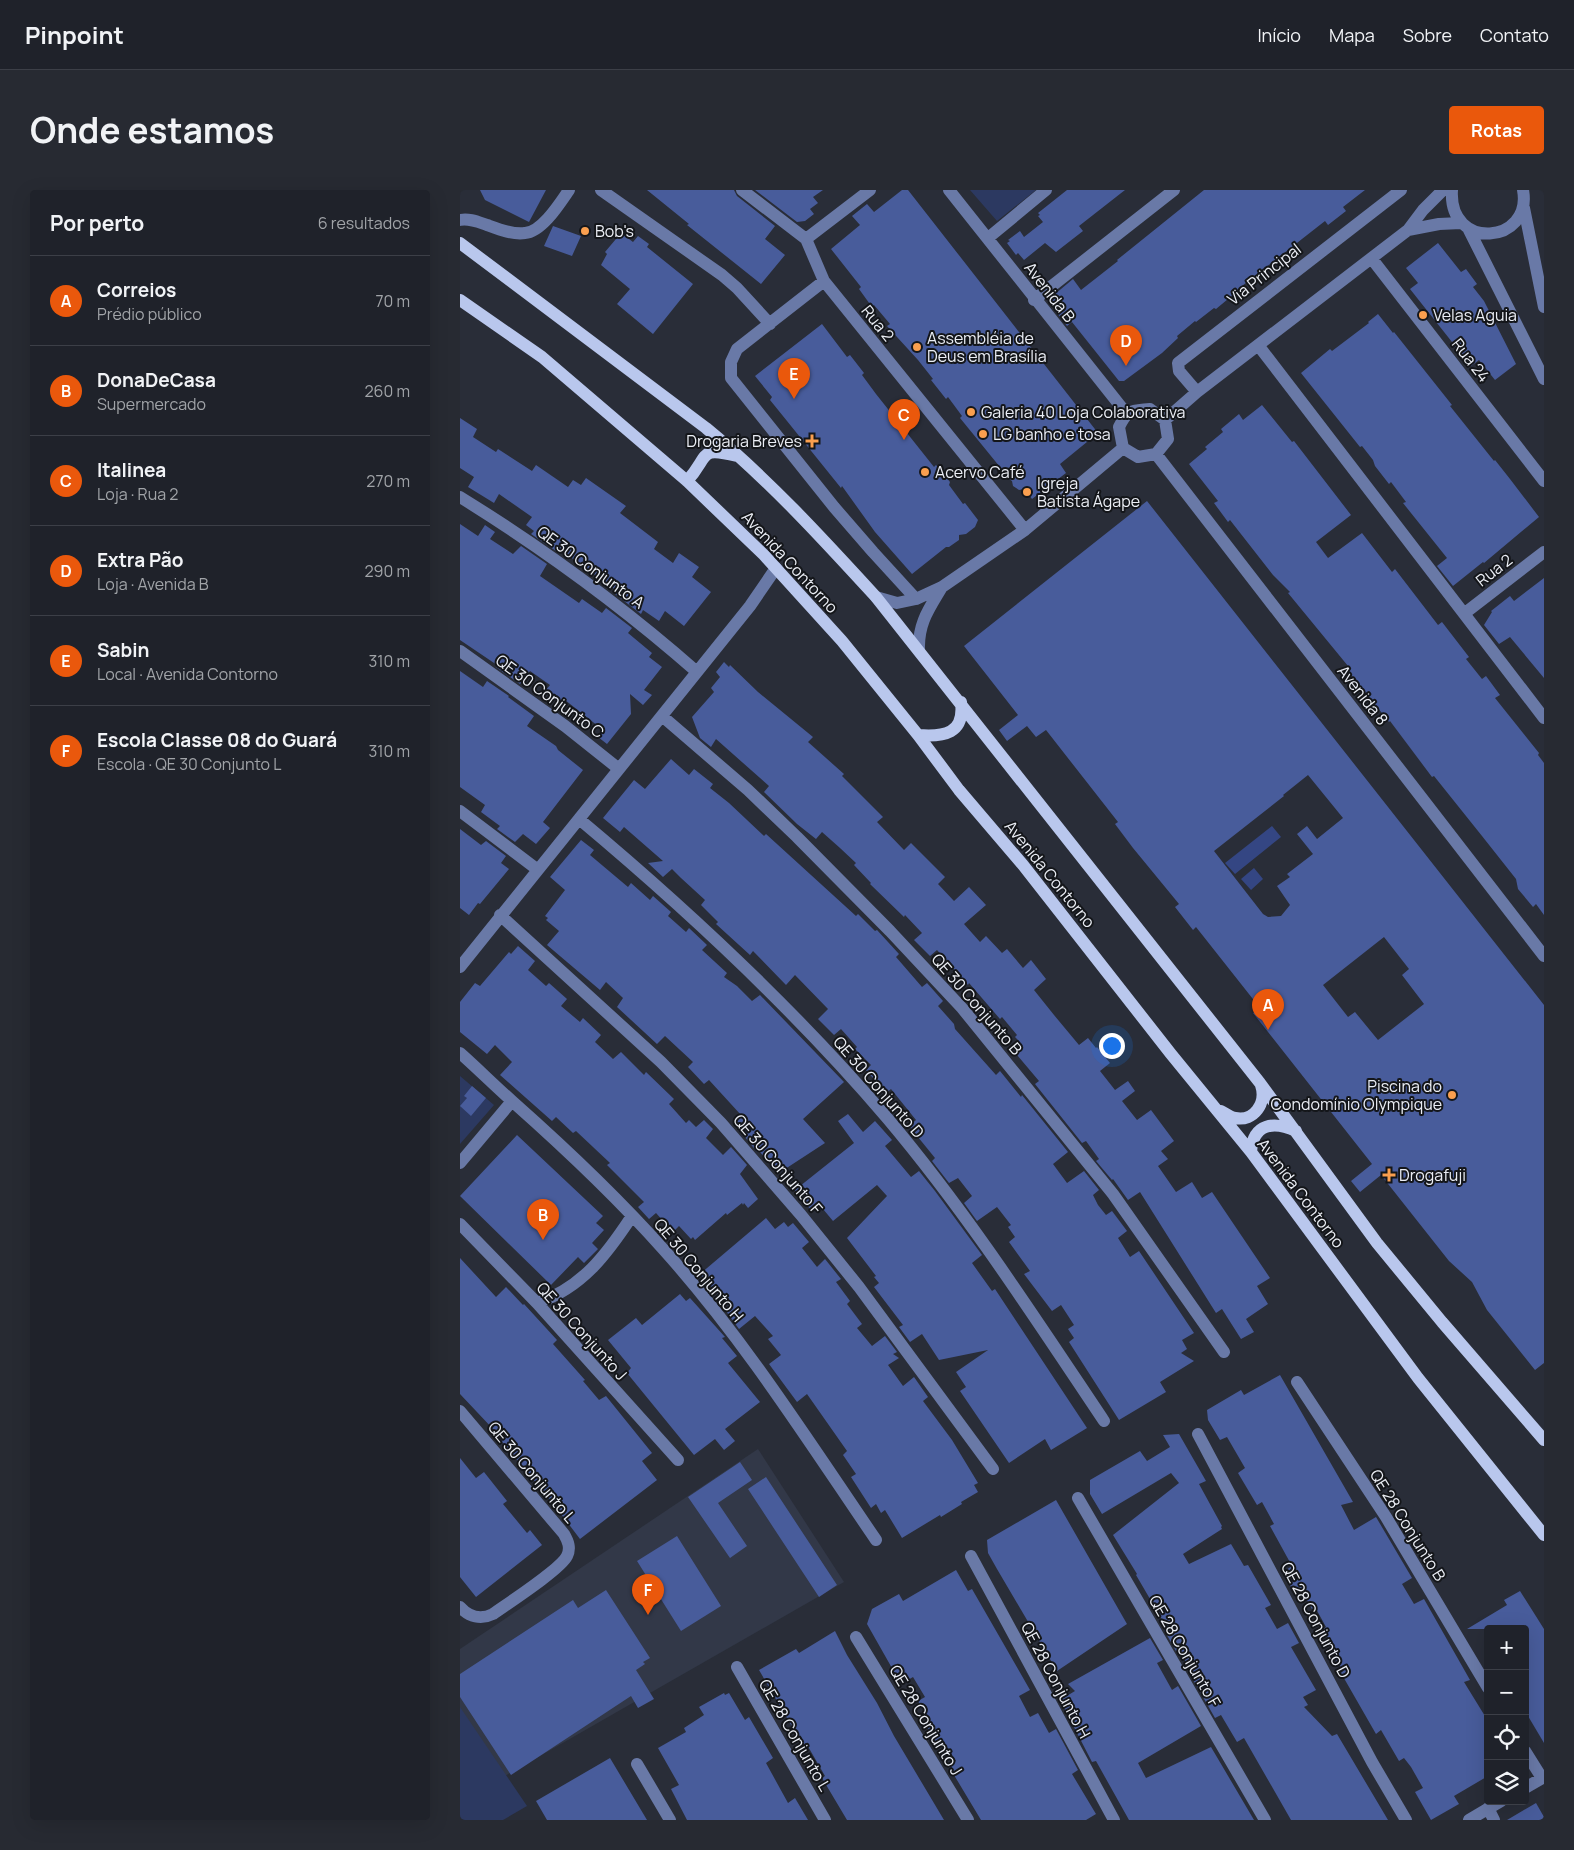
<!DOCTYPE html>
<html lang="pt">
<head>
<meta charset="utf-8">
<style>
  :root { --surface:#1f222a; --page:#272a32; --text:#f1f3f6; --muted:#a1a4a8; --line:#3c3f47; --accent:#ea580c }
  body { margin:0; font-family:Manrope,sans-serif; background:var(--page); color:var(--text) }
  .controls { position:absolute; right:15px; bottom:15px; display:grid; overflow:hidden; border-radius:5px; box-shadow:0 5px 20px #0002 }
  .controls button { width:45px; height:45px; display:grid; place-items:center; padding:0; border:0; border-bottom:1px solid var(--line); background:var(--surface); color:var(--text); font:25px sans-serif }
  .you { position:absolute; left:651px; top:855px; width:18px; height:18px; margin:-12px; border:4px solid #fff; border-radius:50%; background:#1a73e8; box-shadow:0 0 0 8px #1a73e833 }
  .badge { display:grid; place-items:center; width:32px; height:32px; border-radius:50%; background:var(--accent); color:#fff; font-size:16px; font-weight:700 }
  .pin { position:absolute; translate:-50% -41px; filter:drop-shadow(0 1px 2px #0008) }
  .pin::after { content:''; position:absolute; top:26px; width:18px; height:15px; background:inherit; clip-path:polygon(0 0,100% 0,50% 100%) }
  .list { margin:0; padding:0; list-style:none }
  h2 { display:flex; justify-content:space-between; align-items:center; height:65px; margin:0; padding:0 20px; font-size:21px }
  h2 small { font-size:16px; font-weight:400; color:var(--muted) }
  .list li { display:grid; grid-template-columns:32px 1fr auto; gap:15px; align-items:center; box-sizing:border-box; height:90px; padding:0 20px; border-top:1px solid var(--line) }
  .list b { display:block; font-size:19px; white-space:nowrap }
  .list p { margin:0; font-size:16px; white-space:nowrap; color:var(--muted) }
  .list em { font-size:16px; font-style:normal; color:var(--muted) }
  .icon { flex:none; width:28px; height:28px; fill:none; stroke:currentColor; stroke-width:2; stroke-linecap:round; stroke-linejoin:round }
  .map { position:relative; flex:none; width:1084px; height:1630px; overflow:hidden; border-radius:5px }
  header { display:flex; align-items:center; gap:30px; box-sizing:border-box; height:70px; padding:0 25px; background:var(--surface); border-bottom:1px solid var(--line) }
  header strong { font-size:24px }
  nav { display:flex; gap:28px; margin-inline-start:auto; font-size:18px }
  .intro { display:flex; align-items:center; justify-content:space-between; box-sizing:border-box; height:120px; padding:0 30px }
  h1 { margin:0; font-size:35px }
  .button { padding:12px 22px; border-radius:5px; background:var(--accent); color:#fff; font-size:18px; font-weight:700 }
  main { display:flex; gap:30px; padding:0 30px }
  aside { flex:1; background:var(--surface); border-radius:5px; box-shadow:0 5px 20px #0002 }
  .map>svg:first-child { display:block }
  .built { fill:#323848 }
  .green { fill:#2c3961 }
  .water { fill:#344683 }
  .building { fill:#485c9b; fill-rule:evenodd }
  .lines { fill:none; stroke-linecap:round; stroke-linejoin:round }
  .minor { stroke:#6979a7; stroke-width:12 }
  .major { stroke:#b9c7ed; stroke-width:12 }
  .poi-dot { fill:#fa9f4f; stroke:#14161a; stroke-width:2 }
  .labels { text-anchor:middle; stroke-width:4; stroke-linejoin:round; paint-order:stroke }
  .poi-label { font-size:16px; fill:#ebeef5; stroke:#14161a; text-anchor:start }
  .street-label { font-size:16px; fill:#ebeef5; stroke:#14161a }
</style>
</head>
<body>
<header>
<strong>Pinpoint</strong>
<nav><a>Início</a><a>Mapa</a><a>Sobre</a><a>Contato</a></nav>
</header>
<div class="intro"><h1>Onde estamos</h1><a class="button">Rotas</a></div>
<main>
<aside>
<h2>Por perto<small>6 resultados</small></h2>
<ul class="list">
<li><span class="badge">A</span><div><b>Correios</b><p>Prédio público</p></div><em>70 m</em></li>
<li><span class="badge">B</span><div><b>DonaDeCasa</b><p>Supermercado</p></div><em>260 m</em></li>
<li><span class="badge">C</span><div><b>Italinea</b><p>Loja · Rua 2</p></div><em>270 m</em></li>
<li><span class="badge">D</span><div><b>Extra Pão</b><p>Loja · Avenida B</p></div><em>290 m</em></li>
<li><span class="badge">E</span><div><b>Sabin</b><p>Local · Avenida Contorno</p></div><em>310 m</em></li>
<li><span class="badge">F</span><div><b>Escola Classe 08 do Guará</b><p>Escola · QE 30 Conjunto L</p></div><em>310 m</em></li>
</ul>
</aside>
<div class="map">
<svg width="1084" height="1630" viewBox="0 0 1084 1630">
  <rect width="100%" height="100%" fill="#292d38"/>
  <path class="built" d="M298,1259L384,1392L43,1587L0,1520V1459Z"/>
  <path class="green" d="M510,0H576L537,31Z
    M0,886L34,915L0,954Z
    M0,1517L67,1616L43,1630H0Z"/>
  <path class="water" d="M812,636L821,647L775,684L765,673Z
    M794,678L803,689L791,700L781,689Z"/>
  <path class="building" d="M20,0H86L69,32L25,10Z
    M187,0H274L277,6L315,36L305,49L325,65L301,94L227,35L229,34Z
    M295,0H363L353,7L358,13L350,19L354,24L345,31L337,32Z
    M442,0H448L638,243L600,274L606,283L572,309L565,299L559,300L553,296L552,291L541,284L544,282L500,228L502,226L488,207L486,209L471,190L473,189L458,170L427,136L430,134L414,115L412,117L399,99L401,97L371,59L400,35L392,26L407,14L414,22Z
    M607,0H665L619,36L623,41L596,62L585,53L564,70L558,63L556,65L547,53L550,51L548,50L560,41L564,47L583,32L578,26L580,25L578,23Z
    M744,0H905L883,17L886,21L868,35L865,31L773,103L774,104L756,119L754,118L736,132L735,131L717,146L718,148L702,163L664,191H659L612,132L607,136L591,115L589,109L613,89L621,100L658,71L657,70Z
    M93,36L121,46L112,66L84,56Z
    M161,43L173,52L178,46L189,54L187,57L233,94L193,144L157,114L170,99L141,75L147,64L145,62Z
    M978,53L1001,82L1006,79L1017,94L1013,97L1024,111L1056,174L1035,190L1019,170L1011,176L950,99L958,93L946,78Z
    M918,124L933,143L934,142L992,215L990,216L1034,271L1035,270L1050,289L1079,327L1024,373L1023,372L993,396L977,376L987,368L943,313L946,312L931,292L929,294L915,276L913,270L902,256L900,257L841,183L870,159L872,161L909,133L908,132Z
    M362,134L387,167L390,165L404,183L402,185L416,204L474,277L476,275L490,292L489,295L503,314L505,313L518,330L515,337L506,344L499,345V350L489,357H486L452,384L415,342L382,296L381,298L327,231L310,210L312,207L295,186Z
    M802,215L832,252L834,251L891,325L856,352L868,368L902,343L932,382L935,379L978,435L982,432L1009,467L1006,469L1022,489L1026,486L1040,505L1035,508L1079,563L1078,565L1084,573V725L1076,714L1073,717L1058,699L1056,689L1022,646L974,586L972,587L930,531L929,532L886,478L888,476L828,403L830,402L813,385L770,330L768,332L754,313L758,311L729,274L747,259L745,257L763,242L761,239L779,224L783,230Z
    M0,228L17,239L13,247L36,262L38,259L72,281L76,275L108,297L113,290L121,295L126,288L166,316L160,323L198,352L194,359L213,373L219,363L239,377L232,387L251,402L224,436L205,421L199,431L183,420L181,424L155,404L157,401L142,390L98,358L96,361L71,344L74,341L66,335L72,327L39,304L34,313L8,297L14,287L0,278Z
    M687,311L1084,815V1173L1075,1180L1027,1120L1012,1092L989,1071L921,985L900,1002L891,991L912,974L793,823L800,818L736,737L733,740L715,717L719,714L673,658L655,634L658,632L586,540L576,547L567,536L547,551L539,540L558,525L504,456ZM848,585L883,628L857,649L847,636L837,644L853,664L827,684L830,687L817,696L830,715L821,726L808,727L803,724L754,661L824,606L823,605ZM924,747L949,779L942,785L964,814L918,850L895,822L888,827L863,795Z
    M0,334L18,346L25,335L35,342L30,349L53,364L61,356L87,374L80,386L119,413L122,409L142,423L146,418L172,438L168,443L192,463L189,467L202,477L184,500L192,505L183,515L170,504L171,524L147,554L138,547L143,540L105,510L102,513L85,501L90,495L70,481L60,494L36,477L37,475L0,450Z
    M1084,388V488L1050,447L1039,454L1024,435L1032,422L1031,421L1050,406L1054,411Z
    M264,472L269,477L270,475L298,502L353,547L348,552L384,584L382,586L423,627L417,632L444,660L451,653L485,687L478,694L494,711L509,697L526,715L504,734L520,752L526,746L542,763L547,759L563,778L571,770L586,789L574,800L594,825L619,855L628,848L636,858L637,857L650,873L640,881L655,900L668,891L675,901L662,911L677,930L691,920L714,951L701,961L708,969L698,976L716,1002L732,992L742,1008L752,1002L810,1088L797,1096L808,1114L786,1129L794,1142L781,1149L762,1119L756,1123L680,1002L668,1010L653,989L652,990L636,971L639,969L626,951L622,953L575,894L579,891L552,859L559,851L555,847L557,845L542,827L540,829L509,793L508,795L477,760L470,766L454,750L462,743L445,725L444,727L410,694L411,693L394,675L396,673L380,658L362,642L356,649L337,634L304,602L309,596L256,549L251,557L240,548L232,527L254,502L251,498L260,487L256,482Z
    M0,481L23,497L27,491L49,506L48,507L74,526L67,536L96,556L98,560L123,580L83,632L90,638L76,654L63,644L55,652L37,639L40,636L21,622L25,615L0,597Z
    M211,569L229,585L234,579L253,594L250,598L269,613L304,646L306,644L396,726L398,724L415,741L417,740L439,764L436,767L462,797L467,793L483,811L478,816L494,834L495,839L536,885L540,881L561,907L562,905L608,962L593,974L607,993L624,981L639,1000L633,1005L638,1015L646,1025L652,1021L667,1041L658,1048L670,1067L679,1061L734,1143L722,1150L727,1159L721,1163L734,1171L700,1192L706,1202L659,1230L609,1152L614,1148L608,1139L614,1135L601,1115L592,1121L564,1084L570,1081L549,1052L555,1047L548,1037L551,1035L537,1017L517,1031L504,1013L512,1006L498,988L489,993L472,971L475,968L449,936L456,930L431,899L426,903L406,880L411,875L395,859L397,857L381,839L374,845L358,829L368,819L335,785L326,795L293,761L290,765L256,734L258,732L241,715L245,710L221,688L212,679L203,687L188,673L203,671L164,637L160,642L143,628L174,590L185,599Z
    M0,639L21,655L26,651L46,666L41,673L49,679L20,714L18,713L9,725L0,718Z
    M121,650L134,660L130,665L168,697L171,693L190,710L193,706L211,722L208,726L226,742L229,738L247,755L242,760L267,783L264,787L277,796L292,811L300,805L384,892L343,929L365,953L319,983L299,961L297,962L273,932L281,925L249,890L244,894L228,877L233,872L205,846L197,854L157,817L163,808L146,792L140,800L87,755L99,741L86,730L88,728L85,726L105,700L90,687Z
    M58,756L75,771L68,780L86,796L89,793L107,809L101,816L120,832L123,828L141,845L135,852L153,869L161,862L184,885L186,882L214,909L209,914L226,933L229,930L236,937L244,930L253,939L246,948L263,965L271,957L287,975L280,984L298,1009L288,1018L284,1013L283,1015L282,1013L267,1025L266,1023L235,1050L233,1047L231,1049L219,1036L213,1042L196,1023L189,1029L178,1017L184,1012L147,975L150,973L116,941L113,943L96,927L92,931L40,885L52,872L35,855L27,864L0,842V812L15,793L20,796L49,762L51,764Z
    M12,896L26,908L11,926L0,916L7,908L4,906Z
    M388,924L403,942L415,931L432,950L425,956L451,987L459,981L475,1001L522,1065L512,1073L532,1101L535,1099L627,1238L591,1260L585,1249L549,1273L500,1201L506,1197L496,1182L528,1160L479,1170L462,1144L450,1152L439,1137L443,1135L414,1097L419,1093L414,1087L416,1086L387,1048L427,1006L417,995L373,1031L358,1013L350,1019L335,1000L394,953L378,931Z
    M57,945L143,1026L136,1033L144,1040L132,1053L138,1059L124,1073L118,1067L91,1095L0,1006Z
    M306,1028L315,1039L324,1032L328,1037L333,1033L349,1052L342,1058L357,1077L365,1069L381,1089L376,1092L390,1111L387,1114L402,1134L397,1138L412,1156L425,1146L437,1162L433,1164L439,1168L428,1175L443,1196L454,1187L468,1207L463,1211L492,1250L518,1293L514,1295L518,1302L501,1312L502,1314L481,1327L480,1325L442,1348L425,1320L421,1323L416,1314L411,1318L391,1287L396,1284L383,1265L387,1261L347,1204L337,1212L309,1174L321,1165L308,1149L313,1146L295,1126L279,1139L266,1121L269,1116L240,1084Z
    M0,1068L36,1107L46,1097L63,1115L64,1114L97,1150L93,1154L125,1190L123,1191L139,1210L146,1206L192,1263L182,1271L197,1290L120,1349L92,1312L32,1240L33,1239L0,1204Z
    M220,1104L226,1111L230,1108L265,1147L262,1148L277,1166L268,1173L300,1212L265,1239L275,1251L264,1260L255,1249L234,1265L167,1183L171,1178L148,1150L176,1128L182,1135Z
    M820,1185L893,1312L881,1315L894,1340L916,1327L952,1388L942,1394L954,1414L964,1409L1010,1490L1004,1492L1028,1531V1586L994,1606L999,1614L971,1630L955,1602L963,1598L951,1577L944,1568L939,1571L921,1540L916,1544L881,1483L883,1481L871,1461L875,1459L863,1439L866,1437L855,1417L852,1419L840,1398L834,1402L825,1387L823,1382L832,1376L810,1336L814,1334L802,1312L797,1315L778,1283L785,1278L767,1247L760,1250L748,1230L747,1220L781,1200L784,1205Z
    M719,1244L746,1291L739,1294L762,1336L761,1337L762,1339L723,1364L729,1374L771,1354L784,1376L788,1375L811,1415L805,1418L817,1439L828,1433L839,1453L831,1457L856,1500L843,1507L848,1515L844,1517L872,1546L877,1544L928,1630H831L784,1548L777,1552L761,1525L755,1528L731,1486L733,1484L719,1460L716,1461L704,1440L707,1438L676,1385L677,1384L653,1345L719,1293L711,1283L642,1324L630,1304V1290L680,1261L687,1271L710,1257L703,1245Z
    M0,1268L16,1288L24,1282L47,1311L43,1314L67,1343L70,1340L82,1355L16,1407L0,1387Z
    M280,1272L292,1290L258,1313L287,1356L270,1368L228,1307Z
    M306,1287L377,1395L359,1407L288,1299Z
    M596,1310L667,1434L597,1481L537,1379L528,1363L527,1350Z
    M217,1346L261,1416L221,1441L177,1371Z
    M496,1380L508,1401L512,1399L570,1500L559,1506L570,1527L578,1523L589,1543L596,1539L618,1580L612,1584L636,1624L626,1630H521L488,1575L496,1571L483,1551L477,1554L465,1533L470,1531L458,1511L465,1507L453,1487L441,1494L407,1434L412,1419L439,1404L443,1411Z
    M146,1400L190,1468L183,1472L185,1474L176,1480L194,1509L178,1518L171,1506L51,1585L0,1507V1484L113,1410L118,1418Z
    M1060,1401L1084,1439V1553L1065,1521V1439H1007L1047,1415L1044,1410Z
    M375,1441L387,1465L417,1513L434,1546L484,1630H387L362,1588L365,1586L346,1553L343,1555L334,1540L299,1480L336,1459L339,1463Z
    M690,1448L703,1470L697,1473L712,1500L718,1496L741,1536L678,1573L686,1588L751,1557L794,1630H669L636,1571L632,1572L600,1510L615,1501L608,1494Z
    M264,1503L265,1505L269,1503L285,1530L289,1527L313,1568L306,1573L328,1613L335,1608L348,1630H227L211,1599L219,1595L198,1558L226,1542L224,1538L244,1525L239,1517Z
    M150,1568L187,1630H87L76,1611Z
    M1076,1613L1084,1627V1630H1047Z"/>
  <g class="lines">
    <path class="minor" d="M141,0L262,85L277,98L310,134
      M282,0L346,49L364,91L565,340
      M489,0L666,223
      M992,0C988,62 1073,54 1063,0
      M1064,18L1084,117
      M0,30C9,28 18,32 27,35C38,39 53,45 65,43C82,42 100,13 109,0
      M948,40L979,34L1001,33
      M1009,40L1084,189
      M528,48L586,0
      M346,49L410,0
      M912,69L1084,291
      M364,91L277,159L271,172V188L374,317L413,362L456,409
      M574,110L714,0
      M798,155L1084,528
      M737,202L719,181L718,173L941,0
      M690,219L705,230L708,249L696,264L678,267L663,258L659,237C668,219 671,221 690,219Z
      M705,230L737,202L948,40L963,20L983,0
      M696,264L1084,766
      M0,307C84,359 163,417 237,482
      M416,407L437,413L456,409L482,397L565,340L663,258
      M1005,423L1084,362
      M459,460C458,433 469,419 482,397
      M0,461L105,536L159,579
      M202,526L288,600L337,647L430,741L502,818L653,1004L764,1162
      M0,621L78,680
      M119,629C229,721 335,820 428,929C508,1024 575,1128 644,1231
      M40,725L201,872L261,933L341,1025L399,1097L533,1279
      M0,777L290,416L316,378
      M0,863C18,879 35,896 53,912C106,959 157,1007 204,1060C284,1149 349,1252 416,1350
      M0,973L52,911
      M0,1034L77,1113L218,1270
      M77,1113C122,1098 147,1064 172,1026
      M837,1192L926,1327L1028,1498
      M0,1221L104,1344C108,1351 111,1358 107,1366C101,1379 47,1414 33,1424C21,1430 9,1427 0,1417
      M738,1244L912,1572L946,1630
      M618,1308L805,1630
      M511,1366L654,1630
      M396,1447L508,1630
      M277,1477L365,1630
      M1065,1561L1082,1588
      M177,1574L210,1630
      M1065,1598L1084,1587
      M1028,1618L1034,1630
      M1009,1630L1041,1611"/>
    <path class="major" d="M0,53L246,238C308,289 362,348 416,407L800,893L917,1053L982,1132L1084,1250
      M0,110L82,167L227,291L304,365L382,451L458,545L499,600L563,675L711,864L791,962L958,1188L1084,1345
      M227,291C250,266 237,256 277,266
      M458,545C484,547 505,544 501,512
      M761,921C765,923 770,927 775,928C794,932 807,913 801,895
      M791,962C793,933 814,931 836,941"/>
  </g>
  <g class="poi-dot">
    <circle cx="125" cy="41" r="5"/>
    <circle cx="963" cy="125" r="5"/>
    <circle cx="457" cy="157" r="5"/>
    <circle cx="511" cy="222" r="5"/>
    <circle cx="523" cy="244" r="5"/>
    <path d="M349.5 243.5h5v5h5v5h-5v5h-5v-5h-5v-5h5z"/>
    <circle cx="465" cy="282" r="5"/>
    <circle cx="567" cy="302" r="5"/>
    <circle cx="992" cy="905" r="5"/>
    <path d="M926.5 977.5h5v5h5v5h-5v5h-5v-5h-5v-5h5z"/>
  </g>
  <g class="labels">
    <g class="poi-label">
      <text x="135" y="47">Bob's</text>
      <text x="973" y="131">Velas Aguia</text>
      <text x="467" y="154">Assembléia de<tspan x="467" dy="18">Deus em Brasília</tspan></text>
      <text x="521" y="228">Galeria 40 Loja Colaborativa</text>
      <text x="533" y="250">LG banho e tosa</text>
      <text x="342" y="257" text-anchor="end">Drogaria Breves</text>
      <text x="475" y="288">Acervo Café</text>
      <text x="577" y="299">Igreja<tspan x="577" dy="18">Batista Ágape</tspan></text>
      <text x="982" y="902" text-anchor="end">Piscina do<tspan x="982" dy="18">Condomínio Olympique</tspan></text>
      <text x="939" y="991">Drogafuji</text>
    </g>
    <g class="street-label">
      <text transform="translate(804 84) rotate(-38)" y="6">Via Principal</text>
      <text transform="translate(590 102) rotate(52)" y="6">Avenida B</text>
      <text transform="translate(418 133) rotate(51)" y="6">Rua 2</text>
      <text transform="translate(1011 170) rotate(52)" y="6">Rua 24</text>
      <text transform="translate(330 372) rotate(47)" y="6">Avenida Contorno</text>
      <text transform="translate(131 377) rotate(36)" y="6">QE 30 Conjunto A</text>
      <text transform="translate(1034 380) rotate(-38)" y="6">Rua 2</text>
      <text transform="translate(903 505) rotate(52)" y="6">Avenida 8</text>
      <text transform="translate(90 506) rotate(36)" y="6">QE 30 Conjunto C</text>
      <text transform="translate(590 684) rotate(51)" y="6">Avenida Contorno</text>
      <text transform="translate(517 814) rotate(49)" y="6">QE 30 Conjunto B</text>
      <text transform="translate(419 897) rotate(49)" y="6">QE 30 Conjunto D</text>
      <text transform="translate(318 974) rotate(49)" y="6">QE 30 Conjunto F</text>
      <text transform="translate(841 1003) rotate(53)" y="6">Avenida Contorno</text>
      <text transform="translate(239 1080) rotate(50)" y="6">QE 30 Conjunto H</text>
      <text transform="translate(122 1141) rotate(48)" y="6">QE 30 Conjunto J</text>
      <text transform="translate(72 1282) rotate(50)" y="6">QE 30 Conjunto L</text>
      <text transform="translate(948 1335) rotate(58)" y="6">QE 28 Conjunto B</text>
      <text transform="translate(856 1430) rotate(62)" y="6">QE 28 Conjunto D</text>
      <text transform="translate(725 1461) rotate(60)" y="6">QE 28 Conjunto F</text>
      <text transform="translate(596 1490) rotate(62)" y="6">QE 28 Conjunto H</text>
      <text transform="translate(466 1530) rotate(59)" y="6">QE 28 Conjunto J</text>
      <text transform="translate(335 1545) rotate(60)" y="6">QE 28 Conjunto L</text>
    </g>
  </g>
</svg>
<div class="controls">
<button>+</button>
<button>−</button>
<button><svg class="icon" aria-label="locate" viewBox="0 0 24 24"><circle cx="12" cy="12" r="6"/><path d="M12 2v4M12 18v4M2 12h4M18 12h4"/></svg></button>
<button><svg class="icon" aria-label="layers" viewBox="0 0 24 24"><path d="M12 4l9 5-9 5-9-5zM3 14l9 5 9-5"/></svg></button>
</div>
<div class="you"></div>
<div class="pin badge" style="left:808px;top:840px">A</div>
<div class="pin badge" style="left:83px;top:1050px">B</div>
<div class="pin badge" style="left:444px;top:250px">C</div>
<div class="pin badge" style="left:666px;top:176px">D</div>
<div class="pin badge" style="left:334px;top:209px">E</div>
<div class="pin badge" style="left:188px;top:1425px">F</div>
</div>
</main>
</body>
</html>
